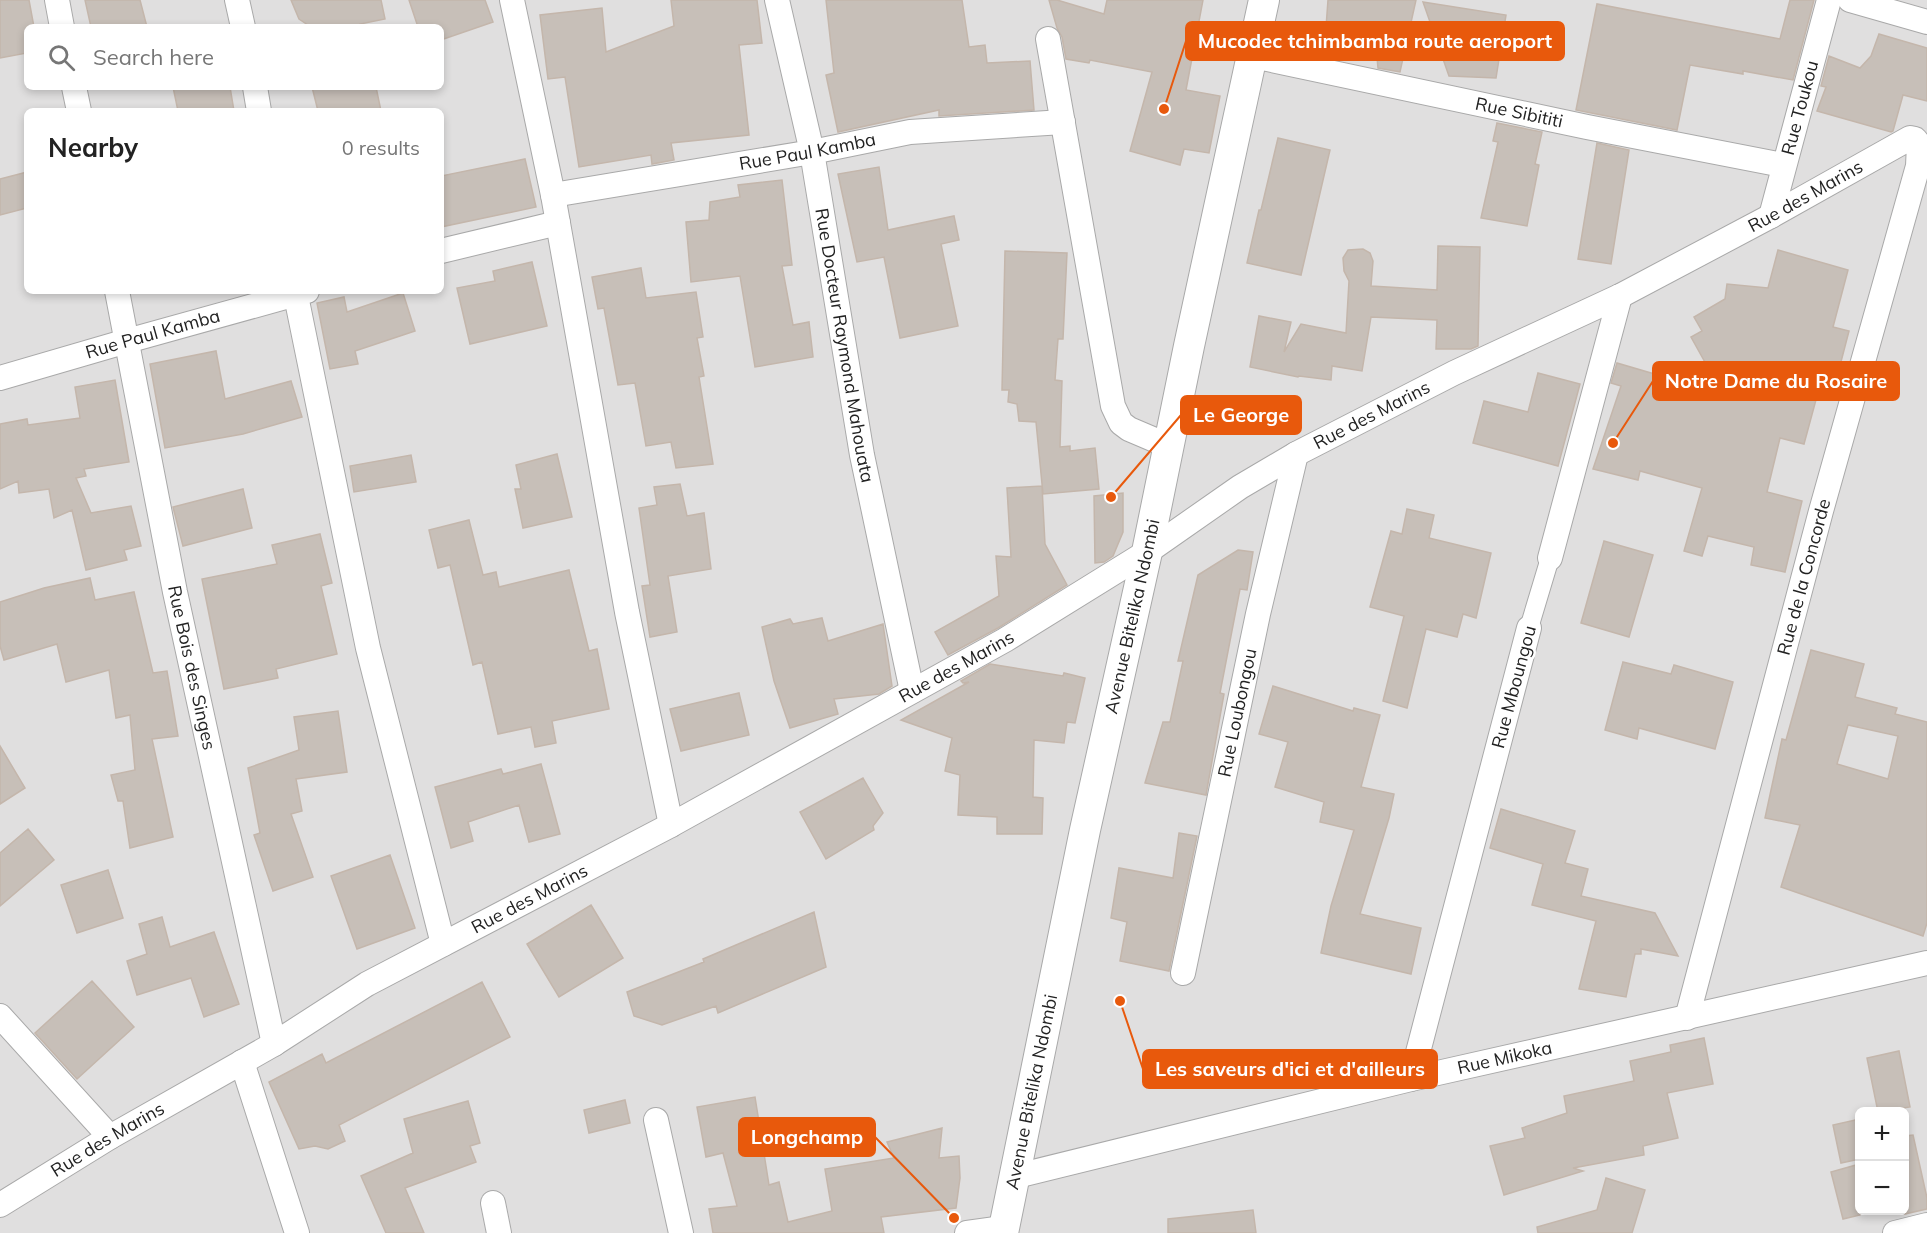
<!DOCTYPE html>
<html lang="en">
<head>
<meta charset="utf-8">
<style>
  :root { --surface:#fff; --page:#f6f6f6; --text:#222; --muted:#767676; --line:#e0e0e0 }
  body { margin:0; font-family:Mulish,sans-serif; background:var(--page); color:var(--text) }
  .controls { position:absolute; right:18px; bottom:18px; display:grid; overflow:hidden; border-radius:9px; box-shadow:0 3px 9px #0003 }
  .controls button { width:54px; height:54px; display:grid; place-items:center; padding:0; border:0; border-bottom:2px solid var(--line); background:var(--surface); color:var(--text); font:30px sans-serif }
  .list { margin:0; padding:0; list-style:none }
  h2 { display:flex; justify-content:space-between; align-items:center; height:78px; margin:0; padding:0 24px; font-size:26px }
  h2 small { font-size:20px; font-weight:400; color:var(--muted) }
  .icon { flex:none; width:33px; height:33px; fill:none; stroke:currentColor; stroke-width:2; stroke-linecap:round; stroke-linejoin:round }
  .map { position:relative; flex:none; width:1927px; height:1233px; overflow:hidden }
  .search { position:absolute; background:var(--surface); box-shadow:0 3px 9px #0003; left:24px; top:24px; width:420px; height:66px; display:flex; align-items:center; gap:15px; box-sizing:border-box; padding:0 21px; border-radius:9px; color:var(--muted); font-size:22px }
  .panel { position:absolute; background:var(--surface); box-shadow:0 3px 9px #0003; left:24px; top:108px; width:420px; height:186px; border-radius:9px }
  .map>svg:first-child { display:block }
  .residential { fill:#e0dfdf; fill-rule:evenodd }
  .building { fill:#c7bfb8; stroke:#c4b6ab; stroke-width:1.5; fill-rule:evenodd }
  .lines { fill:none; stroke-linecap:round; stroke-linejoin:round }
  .pedestrian-casing { stroke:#a9a9a9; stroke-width:20 }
  .minor-casing { stroke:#a9a9a9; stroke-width:26 }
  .tertiary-casing { stroke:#a9a9a9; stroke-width:32 }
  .pedestrian { stroke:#fff; stroke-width:18 }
  .minor { stroke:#fff; stroke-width:24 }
  .tertiary { stroke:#fff; stroke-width:30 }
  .labels { text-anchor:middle; stroke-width:5; stroke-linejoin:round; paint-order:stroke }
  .street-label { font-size:18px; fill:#222; stroke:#fff }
  .leader { fill:none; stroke:#e8590c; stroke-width:2 }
  .callout-dot { fill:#e8590c; stroke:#fff; stroke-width:2 }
  .callout { fill:#e8590c; stroke:#e8590c; stroke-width:2 }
  .callout-label { font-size:20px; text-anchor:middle; font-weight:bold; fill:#fff }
</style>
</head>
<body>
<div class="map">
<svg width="1927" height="1233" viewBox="0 0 1927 1233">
  <rect width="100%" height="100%" fill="#f2efe9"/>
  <path class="residential" d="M0,0H1927V1233H0ZM27,27H441V87H27ZM27,111H441V291H27ZM1860,1112H1904V1210H1860Z"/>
  <path class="building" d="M0,0H29L34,27H27V53L0,58Z
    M85,0H140L147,27H91Z
    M291,0H381L385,19L360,24L361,27H311L299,19Z
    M409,0H485L493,22L441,40V27H418Z
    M671,0H757L762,43L739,45L749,135L671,143L674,160L652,164L651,155L579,167L565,77L548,79L540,15L602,8L606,52L674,26Z
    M826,0H962L969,47L985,45L987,63L1030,61L1034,110L939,116V110L838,132L826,75L834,73Z
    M1049,0H1057L1104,14L1107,0H1203L1186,90L1220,96L1209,153L1184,149L1180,165L1130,151L1152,72L1090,60L1089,63L1066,59L1062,37L1057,28Z
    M1328,0H1416L1400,72L1378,68L1377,57L1324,55Z
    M1790,0H1814L1793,80L1743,71V74L1690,65L1677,130L1576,110L1597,4L1780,39Z
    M1423,2L1506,15L1496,78L1449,76Z
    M1879,34L1927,48V101L1903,95L1893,131L1891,132L1817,111L1826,87L1821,86L1829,56L1860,68L1871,56Z
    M173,87H230L234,111H178Z
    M312,87H376L381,111H318Z
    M1497,123L1542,132L1535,164L1539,165L1527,226L1481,218L1498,142L1493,141Z
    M1278,138L1330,150L1301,275L1247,263L1259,210H1261Z
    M1597,143L1629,150L1611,264L1578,259Z
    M525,159L536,207L441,227V176Z
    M879,167L888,230L954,216L959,240L941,244L958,326L900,338L884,257L857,262L838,174Z
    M27,172V208L0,215V179Z
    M782,180L792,265L782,266L793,325L809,322L813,357L755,367L740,276L691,282L686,222L709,220L710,202L740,197L738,185Z
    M1438,246L1480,247L1478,346L1471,349H1436L1437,320L1371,317L1362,371L1332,366L1331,380L1299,376L1298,377L1250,367L1259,316L1291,322L1284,352L1301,324L1346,333L1349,281L1344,271L1343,258L1348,250L1363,249L1370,253L1373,261L1371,286L1437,290Z
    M1778,250L1848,270L1833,327L1849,331L1831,400L1817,396L1804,444L1780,438L1767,492L1802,501L1785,572L1751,565L1754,547L1708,536L1702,556L1684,551L1702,488L1640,471L1638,480L1593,469L1621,386L1611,383L1617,363L1658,375L1661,366L1716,382L1691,337L1702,331L1694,317L1725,299L1727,284L1768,288Z
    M1005,251L1067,253L1063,339H1058L1055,380L1062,381L1060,447L1070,446V451L1095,448L1099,489L1043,494L1036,422L1019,421L1017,404L1008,402L1009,390H1002Z
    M532,262L547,326L470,344L457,288L495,281L493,271Z
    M641,268L646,298L696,292L703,337L697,338L704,376L699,377L713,464L676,468L671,442L646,446L635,383L618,385L604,308L598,309L592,277Z
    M403,293L415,331L355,351L358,364L330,369L317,303L344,297L347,312Z
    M216,351L225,399L291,381L302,417L243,434L165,448L150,364Z
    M1538,373L1580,384L1558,466L1473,443L1484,401L1528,412Z
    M115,380L129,462L84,469L86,476L76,478L91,513L131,506L141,546L124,550L127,560L86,570L72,510L54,518L49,489L19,493L18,481L0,489V424L27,419L28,425L80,418L75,387Z
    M557,454L572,517L523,528L515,489H521L516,465Z
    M411,455L416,482L354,492L350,466Z
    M680,484L687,516L704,513L711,569L668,576L677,632L650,637L642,586L650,585L639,508L657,505L654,487Z
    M1042,486L1045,544L1067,585L998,628L948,655L935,632L999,596L996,556L1011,557L1007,488Z
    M243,489L252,528L183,546L173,507Z
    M1123,493V532L1113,556L1104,562L1095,563L1094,496Z
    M1407,509L1434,515L1429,538L1491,553L1476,618L1463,614L1457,637L1426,629L1407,708L1383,701L1404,616L1370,607L1391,531L1402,534Z
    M469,520L483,575L496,572L499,587L569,570L589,651L597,649L609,709L552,721L556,743L535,747L531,727L498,734L482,662L473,665L450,565L438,568L429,530Z
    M320,534L332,583L321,586L337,654L276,669L278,678L224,689L202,579L277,564L272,545Z
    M1604,541L1653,555L1629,637L1581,623Z
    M1238,550L1253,552L1247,590L1240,589L1220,693L1224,694L1206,795L1145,783L1163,722H1170L1183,661H1178L1198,575Z
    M90,578L95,600L134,592L153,673L167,671L178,736L152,739L173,837L130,848L123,801H118L111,775L135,770L130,715L116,718L109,670L66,682L57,644L4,660L0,646V602L44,588Z
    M822,618L828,641L883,624L892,686L879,694L834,699L838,714L790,728L774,681L762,627L790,619L793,624Z
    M1811,650L1864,664L1855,697L1897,708L1895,714L1927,722V923L1923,936L1781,887L1800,825L1765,818L1782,739L1786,740ZM1848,725L1898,736L1888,779L1837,764Z
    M1623,662L1671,674L1674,665L1733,682L1715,749L1639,728L1637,739L1605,730Z
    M990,664L1063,676L1064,673L1085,678L1075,723L1067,722L1064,743L1034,740L1033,797L1043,798L1042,834H997V817L958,815L960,775L945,771L952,738L901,720L969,682L963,683L961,681Z
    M1273,686L1353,711L1354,708L1380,715L1361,787L1394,794L1389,818L1360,914L1421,928L1411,974L1321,953L1331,906L1354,830L1320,822L1324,802L1275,787L1288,742L1259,734Z
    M739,693L749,735L681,751L670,709Z
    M338,711L347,772L296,779L302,811L291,814L313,877L273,891L254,835L260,833L248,768L299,750L294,717Z
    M0,746L25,788L0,804Z
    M541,764L560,834L529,842L519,805L468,822L473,841L451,848L435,787L501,769L503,774Z
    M863,778L883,813L873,826L874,830L826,859L800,812Z
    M1501,809L1575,831L1565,863L1588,869L1581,896L1655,913L1678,956L1641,949V954H1635L1626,997L1579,989L1596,921L1532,905L1543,864L1490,848Z
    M28,829L54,860L0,906V853Z
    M1179,833L1197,836L1169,971L1120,961L1127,922L1111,918L1119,868L1173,878Z
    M390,855L415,928L357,949L331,876Z
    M108,870L123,918L77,933L61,885Z
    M591,905L623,958L559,997L527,944Z
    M814,912L826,967L718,1013L716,1006L662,1025L634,1016L627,992L704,962L703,959Z
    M162,917L170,947L214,932L239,1004L204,1017L191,978L137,995L127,961L147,954L139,924Z
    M92,981L134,1027L77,1079L35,1033Z
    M482,982L510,1037L339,1125L345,1141L328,1149L315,1146L299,1149L269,1082L322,1054L326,1063Z
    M1704,1038L1713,1084L1667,1093L1678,1138L1643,1146L1644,1155L1573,1168L1583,1171L1504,1195L1490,1146L1525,1138L1522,1128L1567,1113L1564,1096L1634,1081L1630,1061L1671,1052L1670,1045Z
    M1899,1051L1910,1107L1878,1112L1867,1058Z
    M755,1097L769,1185L779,1182L788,1222L832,1211L825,1169L894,1158L887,1142L942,1128L939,1158L959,1156L960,1178L956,1208L881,1217L884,1233H713L709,1209L737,1206L723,1153L706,1157L697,1107Z
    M625,1100L630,1123L589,1133L584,1110Z
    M468,1101L480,1143L470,1146L476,1162L405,1188L424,1233H386L361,1176L413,1153L404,1119Z
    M1860,1119V1159L1841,1163L1833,1125Z
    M1913,1135L1927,1198V1209L1905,1214V1136Z
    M1856,1165L1860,1180V1215L1843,1219L1831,1172Z
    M1606,1178L1645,1190L1632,1233H1538L1537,1227L1597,1210Z
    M1253,1210L1256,1233H1168V1219Z"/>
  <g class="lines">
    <g class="pedestrian-casing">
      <path id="pedestrian" d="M1529,628L1550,558"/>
    </g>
    <g class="minor-casing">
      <g id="minor">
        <path d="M57,0L62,27"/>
        <path d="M237,0L243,27"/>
        <path d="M512,0L553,195L627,612L671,825"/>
        <path id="s1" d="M777,0L812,152L862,455L912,691"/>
        <path d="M1850,0L1927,22"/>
        <path d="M1048,39L1113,406L1121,423L1129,429L1169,446"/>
        <path id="s2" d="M1253,56L1587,127L1783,165"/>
        <path d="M74,87L79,111"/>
        <path d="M255,87L259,111"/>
        <path id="s3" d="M553,195L812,152L910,132L1063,122"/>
        <path id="s4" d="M1771,216L1829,0"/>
        <path d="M441,251L558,223"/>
        <path id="s5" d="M117,291L175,592L274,1044"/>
        <path d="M295,291L368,648L443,944"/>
        <path id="s6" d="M0,378L127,341L307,291"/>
        <path d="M1550,558L1620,296"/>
        <path id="s7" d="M1183,973L1258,614L1296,454"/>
        <path d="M0,1016L110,1137"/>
        <path d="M242,1062L297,1233"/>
        <path d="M1411,1079L1529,628"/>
        <path d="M656,1120L681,1233"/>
        <path id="s8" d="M1013,1177L1411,1079L1927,963"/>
        <path d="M493,1203L499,1233"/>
        <path id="s9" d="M0,1205L110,1137L274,1044L367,984L671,825L1005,640L1147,552L1240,487L1296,454L1454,373L1620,296L1771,216L1910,138L1915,139L1919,144L1918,166L1821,511L1687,1018"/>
        <path d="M967,1233L1003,1228"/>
        <path d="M1895,1233L1927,1225"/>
      </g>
    </g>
    <g class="tertiary-casing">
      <g id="tertiary">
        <path id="s10" d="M1003,1233L1085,830L1147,552L1189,346L1264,0"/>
      </g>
    </g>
    <use href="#pedestrian" class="pedestrian"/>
    <use href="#minor" class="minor"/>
    <use href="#tertiary" class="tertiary"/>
  </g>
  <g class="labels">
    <g class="street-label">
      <text dy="6" stroke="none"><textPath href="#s4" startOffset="112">Rue Toukou</textPath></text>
      <text dy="6" stroke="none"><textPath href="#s2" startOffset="272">Rue Sibititi</textPath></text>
      <text dy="6" stroke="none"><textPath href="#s3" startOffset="258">Rue Paul Kamba</textPath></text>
      <text dy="6" stroke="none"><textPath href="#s9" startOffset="2070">Rue des Marins</textPath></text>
      <text dy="6" stroke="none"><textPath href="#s6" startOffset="159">Rue Paul Kamba</textPath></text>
      <text dy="6" stroke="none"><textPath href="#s1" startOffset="352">Rue Docteur Raymond Mahouata</textPath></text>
      <text dy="6" stroke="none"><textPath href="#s9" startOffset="1584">Rue des Marins</textPath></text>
      <text transform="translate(1804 577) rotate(-75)" y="6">Rue de la Concorde</text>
      <text dy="6" stroke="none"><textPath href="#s10" startOffset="630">Avenue Bitelika Ndombi</textPath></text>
      <text dy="6" stroke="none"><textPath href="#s9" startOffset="1098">Rue des Marins</textPath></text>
      <text dy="6" stroke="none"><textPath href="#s5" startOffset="384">Rue Bois des Singes</textPath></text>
      <text transform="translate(1514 687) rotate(-75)" y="6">Rue Mboungou</text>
      <text dy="6" stroke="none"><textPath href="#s7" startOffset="266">Rue Loubongou</textPath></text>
      <text dy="6" stroke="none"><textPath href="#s9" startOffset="612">Rue des Marins</textPath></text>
      <text dy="6" stroke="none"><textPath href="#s8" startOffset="506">Rue Mikoka</textPath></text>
      <text dy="6" stroke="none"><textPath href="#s10" startOffset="144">Avenue Bitelika Ndombi</textPath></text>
      <text dy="6" stroke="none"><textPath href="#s9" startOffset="126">Rue des Marins</textPath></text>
    </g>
  </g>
  <path class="leader" d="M1164 109L1186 41M1613 443L1653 381M1111 497L1181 415M1120 1001L1143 1069M954 1218L875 1137"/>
  <g class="callout-dot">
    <circle cx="1164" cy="109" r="6"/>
    <circle cx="1613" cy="443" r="6"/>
    <circle cx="1111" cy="497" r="6"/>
    <circle cx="1120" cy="1001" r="6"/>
    <circle cx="954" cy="1218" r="6"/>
  </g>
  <g class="callout">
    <rect x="1186" y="22" width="378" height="38" rx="6"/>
    <rect x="1653" y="362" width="246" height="38" rx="6"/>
    <rect x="1181" y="396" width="120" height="38" rx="6"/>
    <rect x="1143" y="1050" width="294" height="38" rx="6"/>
    <rect x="739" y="1118" width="136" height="38" rx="6"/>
  </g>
  <g class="callout-label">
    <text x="1375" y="48">Mucodec tchimbamba route aeroport</text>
    <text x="1776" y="388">Notre Dame du Rosaire</text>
    <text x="1241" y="422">Le George</text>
    <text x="1290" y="1076">Les saveurs d'ici et d'ailleurs</text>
    <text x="807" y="1144">Longchamp</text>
  </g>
</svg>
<div class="controls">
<button>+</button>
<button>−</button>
</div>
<div class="search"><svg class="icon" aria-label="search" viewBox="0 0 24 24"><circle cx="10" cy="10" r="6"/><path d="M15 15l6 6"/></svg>Search here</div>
<section class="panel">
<h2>Nearby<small>0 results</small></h2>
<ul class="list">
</ul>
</section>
</div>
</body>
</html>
